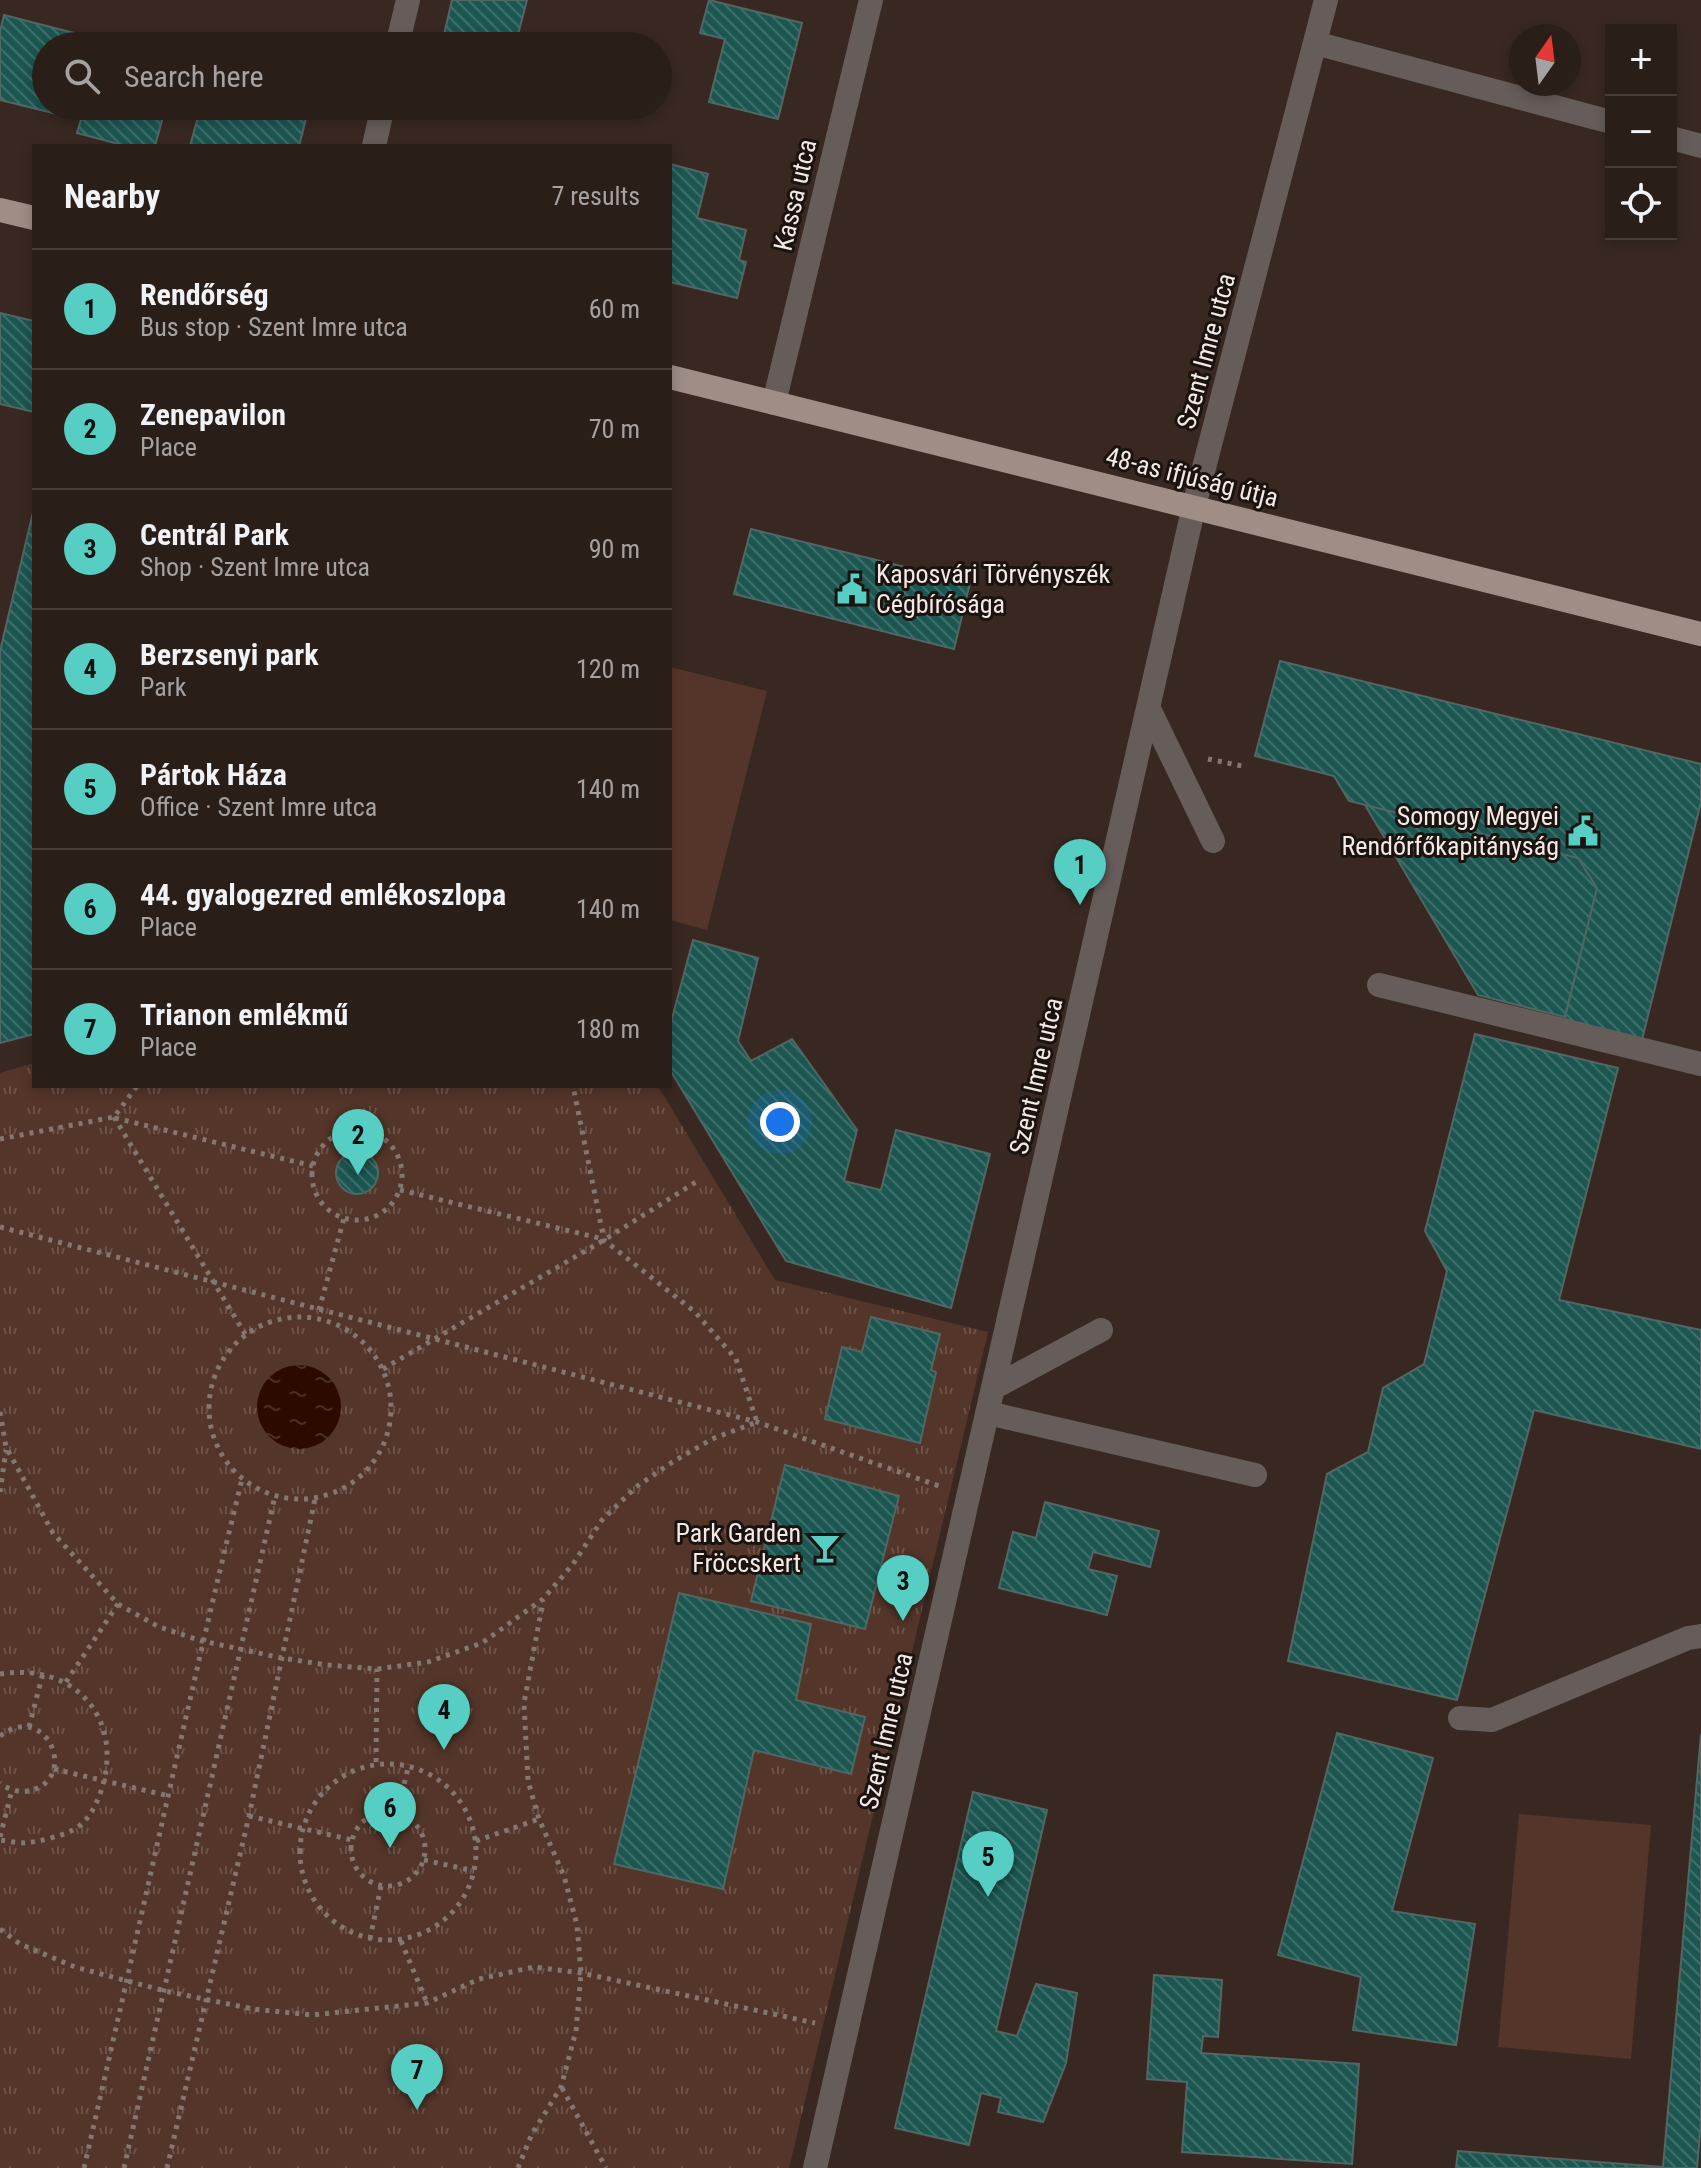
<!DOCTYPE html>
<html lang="en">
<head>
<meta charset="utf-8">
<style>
  :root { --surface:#2a1e19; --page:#322722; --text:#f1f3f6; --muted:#a5a2a2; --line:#463c38; --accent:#56cec3 }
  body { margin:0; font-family:"Roboto Condensed",sans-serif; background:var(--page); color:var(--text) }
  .controls { position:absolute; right:24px; top:24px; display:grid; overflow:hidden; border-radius:0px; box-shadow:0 4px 12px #0003 }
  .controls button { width:72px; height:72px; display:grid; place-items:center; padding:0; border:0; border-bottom:2px solid var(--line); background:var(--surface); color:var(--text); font:40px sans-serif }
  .compass { position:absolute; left:1509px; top:24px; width:72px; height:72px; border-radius:50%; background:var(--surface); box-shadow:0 4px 12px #0003; rotate:14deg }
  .you { position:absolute; left:780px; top:1122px; width:28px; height:28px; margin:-20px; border:6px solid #fff; border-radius:50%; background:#1a73e8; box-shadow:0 0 0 12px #1a73e833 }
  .badge { display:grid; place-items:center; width:52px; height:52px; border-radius:50%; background:var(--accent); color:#111; font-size:26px; font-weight:700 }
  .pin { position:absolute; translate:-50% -66px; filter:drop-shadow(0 2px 4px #0008) }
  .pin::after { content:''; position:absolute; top:42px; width:28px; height:24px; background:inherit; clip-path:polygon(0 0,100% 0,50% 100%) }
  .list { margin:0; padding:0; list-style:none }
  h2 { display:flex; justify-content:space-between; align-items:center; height:104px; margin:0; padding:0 32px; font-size:34px }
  h2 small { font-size:26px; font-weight:400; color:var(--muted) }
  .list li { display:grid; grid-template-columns:52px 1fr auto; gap:24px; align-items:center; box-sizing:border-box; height:120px; padding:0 32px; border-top:2px solid var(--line) }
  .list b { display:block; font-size:30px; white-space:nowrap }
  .list p { margin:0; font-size:26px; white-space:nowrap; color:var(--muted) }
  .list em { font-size:26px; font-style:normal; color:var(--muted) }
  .icon { flex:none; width:44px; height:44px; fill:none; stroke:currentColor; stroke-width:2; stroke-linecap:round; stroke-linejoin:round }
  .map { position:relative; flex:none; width:1701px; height:2168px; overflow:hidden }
  .search { position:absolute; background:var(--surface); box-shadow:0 4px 12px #0003; left:32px; top:32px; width:640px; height:88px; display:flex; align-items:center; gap:20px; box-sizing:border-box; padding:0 28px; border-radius:44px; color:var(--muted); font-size:30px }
  .panel { position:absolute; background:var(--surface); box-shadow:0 4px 12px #0003; left:32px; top:144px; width:640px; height:944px; border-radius:0px }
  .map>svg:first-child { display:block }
  .grass { fill:#543529 }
  .park { fill:url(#park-tufts) }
  .water { fill:url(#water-ripples) }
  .building { fill:url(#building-back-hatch); stroke:#506764; stroke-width:2 }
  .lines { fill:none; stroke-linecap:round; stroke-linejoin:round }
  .path { stroke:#847670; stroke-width:5; stroke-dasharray:4 6; stroke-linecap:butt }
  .minor { stroke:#665d5a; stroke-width:24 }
  .major { stroke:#9f8d86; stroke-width:24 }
  .labels { text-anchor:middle; stroke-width:6; stroke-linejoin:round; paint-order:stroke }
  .street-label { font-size:26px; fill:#f5e9e5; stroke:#1a1310 }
  .poi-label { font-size:26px; fill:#f5e9e5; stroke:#1a1310; text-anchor:end }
</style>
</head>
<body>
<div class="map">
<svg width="1701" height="2168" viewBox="0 0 1701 2168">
  <defs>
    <pattern id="park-tufts" width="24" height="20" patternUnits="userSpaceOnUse" patternTransform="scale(2)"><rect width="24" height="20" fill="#543529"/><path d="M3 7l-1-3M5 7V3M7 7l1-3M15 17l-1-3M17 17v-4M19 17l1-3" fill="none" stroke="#6d5248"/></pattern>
    <pattern id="water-ripples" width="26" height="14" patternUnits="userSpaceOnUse" patternTransform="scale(2)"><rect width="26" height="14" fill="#2c0a00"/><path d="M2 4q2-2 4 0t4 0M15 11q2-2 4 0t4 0" fill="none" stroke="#4b2e25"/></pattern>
    <pattern id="building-back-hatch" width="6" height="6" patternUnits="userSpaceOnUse" patternTransform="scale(2)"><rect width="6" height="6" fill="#1c5651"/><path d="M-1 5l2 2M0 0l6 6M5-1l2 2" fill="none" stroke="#3e6e6a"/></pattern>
  </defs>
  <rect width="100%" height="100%" fill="#382821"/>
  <path class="grass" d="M670,667L767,691L707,930L670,920Z
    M1519,1814L1651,1825L1631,2059L1498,2047Z"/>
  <path class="park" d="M34,1063V1086H658L775,1280L988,1332L789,2168H0V1073Z"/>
  <path class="water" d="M257 1407a42 42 0 1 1 84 0a42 42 0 1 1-84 0Z"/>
  <path class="building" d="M452,0H527L515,46H471L443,39Z
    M709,0L802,23L778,119L709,102L725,39L700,33Z
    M4,15L78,34L74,46H46V106H59L57,114L0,100V31Z
    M85,106H166L155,146H126L77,133Z
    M201,106H288L308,111L299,146H190Z
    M670,164L708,174L697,218L746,230L739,260L746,262L737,298L670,282Z
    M0,313L34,321V412L0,404Z
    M34,508V1034L0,1043V651Z
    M751,529L970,583L954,649L734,594Z
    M1280,661L1701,764V802L1640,1048L1562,1028L1597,888L1578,858L1349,801L1334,776L1255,756Z
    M1365,805L1578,858L1597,888L1565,1017L1478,995Z
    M693,940L758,958L738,1041L751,1061L792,1039L857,1130L844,1181L881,1190L896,1130L990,1154L951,1308L786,1261L670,1070V1026Z
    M1475,1034L1618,1068L1559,1300L1701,1330V1449L1534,1410L1457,1700L1288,1661L1327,1474L1368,1452L1383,1388L1424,1364L1447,1271L1425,1231Z
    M336 1173a21 21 0 1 1 42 0a21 21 0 1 1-42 0Z
    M871,1317L940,1334L931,1370L936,1372L920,1443L825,1419L842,1347L862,1352Z
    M785,1465L899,1496L865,1629L751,1601Z
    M1045,1502L1159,1531L1150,1567L1093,1552L1088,1569L1117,1576L1107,1615L999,1588L1013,1532L1036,1538Z
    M679,1593L811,1624L796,1700L865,1717L851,1774L754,1750L723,1889L614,1864Z
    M1337,1733L1433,1758L1392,1911L1475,1924L1456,2045L1353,2030L1361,1977L1278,1955Z
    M1701,1734V2121L1697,2168H1456L1458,2151L1663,2167Z
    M973,1792L1047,1810L996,2031L1017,2036L1036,1984L1077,1993L1066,2063L1043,2122L998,2112L1001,2098L981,2093L969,2145L895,2128Z
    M1154,1975L1222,1980L1218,2037L1203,2036L1201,2053L1359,2064L1352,2164L1182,2152L1187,2082L1147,2079Z"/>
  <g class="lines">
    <path class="path" d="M1208,759L1242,766
      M114,1117L245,1334
      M115,1118L313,1166
      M312 1175a45 45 0 1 1 90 0a45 45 0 1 1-90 0Z
      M0,1139L114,1117L137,1086
      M400,1190L603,1239
      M0,1227L757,1422L939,1486
      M319,1310L344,1218
      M209 1408a91 91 0 1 1 182 0a91 91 0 1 1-182 0Z
      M383,1369L604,1240L696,1182
      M0,1412L6,1447L53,1533L118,1604L159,1627L202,1641L282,1658L327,1665L377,1669L428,1662L482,1643L543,1599L573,1564L602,1520L636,1487L671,1463L712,1439L757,1422L736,1359L695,1312L604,1240L573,1086
      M0,1492L6,1450
      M0,1674C75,1662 125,1719 101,1791C96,1805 90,1818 78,1827C67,1835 38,1842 25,1843C17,1843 8,1841 0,1840
      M66,1682L118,1604
      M29,1727L43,1673
      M0,1736C47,1700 80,1780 29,1791C18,1793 8,1789 0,1783
      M376,1762L377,1669
      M300 1852a88 88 0 1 1 176 0a88 88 0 1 1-176 0Z
      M54,1769L169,1796
      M351 1849a37 37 0 1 1 74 0a37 37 0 1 1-74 0Z
      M397,1813L409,1764
      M249,1816L352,1840
      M0,1837L12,1790
      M476,1841L539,1819
      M424,1860L474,1871
      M0,1929L20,1944L75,1967L165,1991L253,2009L312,2015L427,2003L479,1979L534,1967L581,1973L815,2023
      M370,1939L381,1886
      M401,1941L427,2003
      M562,2088L606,2168
      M84,2168C137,1939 186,1708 242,1479
      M124,2168L275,1496
      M167,2168L249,1816L315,1499
      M518,2168L531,2136L561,2087L576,2031L581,1973L577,1925L564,1876L539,1819L528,1781L524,1703L543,1601"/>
    <path class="minor" d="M1315,43L1611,122
      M397,46L408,0
      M1671,138L1701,146
      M374,146L383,106
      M774,403L871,0
      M1149,709L1213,841
      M1379,985L1701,1064
      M993,1388L1101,1330
      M988,1413L1255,1475
      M1460,1718L1492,1720L1688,1638L1701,1636
      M815,2168L1194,506L1326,0"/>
    <path class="major" d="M0,210L34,218
      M670,377L1701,634"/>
  </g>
  <defs>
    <g id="civic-bare" transform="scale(2.4)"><path d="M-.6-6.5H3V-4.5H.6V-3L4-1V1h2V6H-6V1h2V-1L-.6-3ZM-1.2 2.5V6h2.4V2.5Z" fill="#56cec3" stroke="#1a1310" stroke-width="2.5" paint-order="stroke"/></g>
    <g id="bar-bare" transform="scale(2.4)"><path d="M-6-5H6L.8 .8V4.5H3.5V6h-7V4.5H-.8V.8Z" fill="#56cec3" stroke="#1a1310" stroke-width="2.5" paint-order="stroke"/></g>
  </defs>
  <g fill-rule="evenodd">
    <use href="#civic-bare" x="852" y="589"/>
    <use href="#civic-bare" x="1583" y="831"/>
    <use href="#bar-bare" x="825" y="1548"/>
  </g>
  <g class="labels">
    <g class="street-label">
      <text transform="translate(795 195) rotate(-77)" y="9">Kassa utca</text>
      <text transform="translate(1206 351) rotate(-75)" y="9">Szent Imre utca</text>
      <text transform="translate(1192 477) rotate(14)" y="9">48-as ifjúság útja</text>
      <text transform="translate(1036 1076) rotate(-77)" y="9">Szent Imre utca</text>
      <text transform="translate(886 1731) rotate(-77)" y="9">Szent Imre utca</text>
    </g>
    <g class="poi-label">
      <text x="876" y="583" text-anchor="start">Kaposvári Törvényszék<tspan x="876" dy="30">Cégbírósága</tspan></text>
      <text x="1559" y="825">Somogy Megyei<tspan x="1559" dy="30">Rendőrfőkapitányság</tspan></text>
      <text x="801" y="1542">Park Garden<tspan x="801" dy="30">Fröccskert</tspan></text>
    </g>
  </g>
</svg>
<div class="controls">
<button>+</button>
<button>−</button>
<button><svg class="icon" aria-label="locate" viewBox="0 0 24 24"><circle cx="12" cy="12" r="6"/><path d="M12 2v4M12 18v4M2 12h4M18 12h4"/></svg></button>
</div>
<svg class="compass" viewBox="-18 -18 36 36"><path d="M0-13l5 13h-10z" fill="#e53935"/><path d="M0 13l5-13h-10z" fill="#a5a2a2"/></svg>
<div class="you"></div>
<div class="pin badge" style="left:1080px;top:905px">1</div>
<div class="pin badge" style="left:358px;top:1175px">2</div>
<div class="pin badge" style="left:903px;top:1621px">3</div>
<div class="pin badge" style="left:444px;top:1750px">4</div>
<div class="pin badge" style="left:988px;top:1897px">5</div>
<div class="pin badge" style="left:390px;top:1848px">6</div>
<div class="pin badge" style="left:417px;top:2110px">7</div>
<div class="search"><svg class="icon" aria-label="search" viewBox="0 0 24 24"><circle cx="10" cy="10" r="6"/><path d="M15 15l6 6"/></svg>Search here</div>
<section class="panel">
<h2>Nearby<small>7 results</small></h2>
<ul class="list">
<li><span class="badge">1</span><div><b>Rendőrség</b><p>Bus stop · Szent Imre utca</p></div><em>60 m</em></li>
<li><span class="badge">2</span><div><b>Zenepavilon</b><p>Place</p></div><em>70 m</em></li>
<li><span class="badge">3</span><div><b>Centrál Park</b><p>Shop · Szent Imre utca</p></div><em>90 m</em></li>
<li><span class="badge">4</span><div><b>Berzsenyi park</b><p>Park</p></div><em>120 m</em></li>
<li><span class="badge">5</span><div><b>Pártok Háza</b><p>Office · Szent Imre utca</p></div><em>140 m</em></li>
<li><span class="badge">6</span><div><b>44. gyalogezred emlékoszlopa</b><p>Place</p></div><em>140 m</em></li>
<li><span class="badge">7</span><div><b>Trianon emlékmű</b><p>Place</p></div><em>180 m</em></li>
</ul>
</section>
</div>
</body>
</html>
